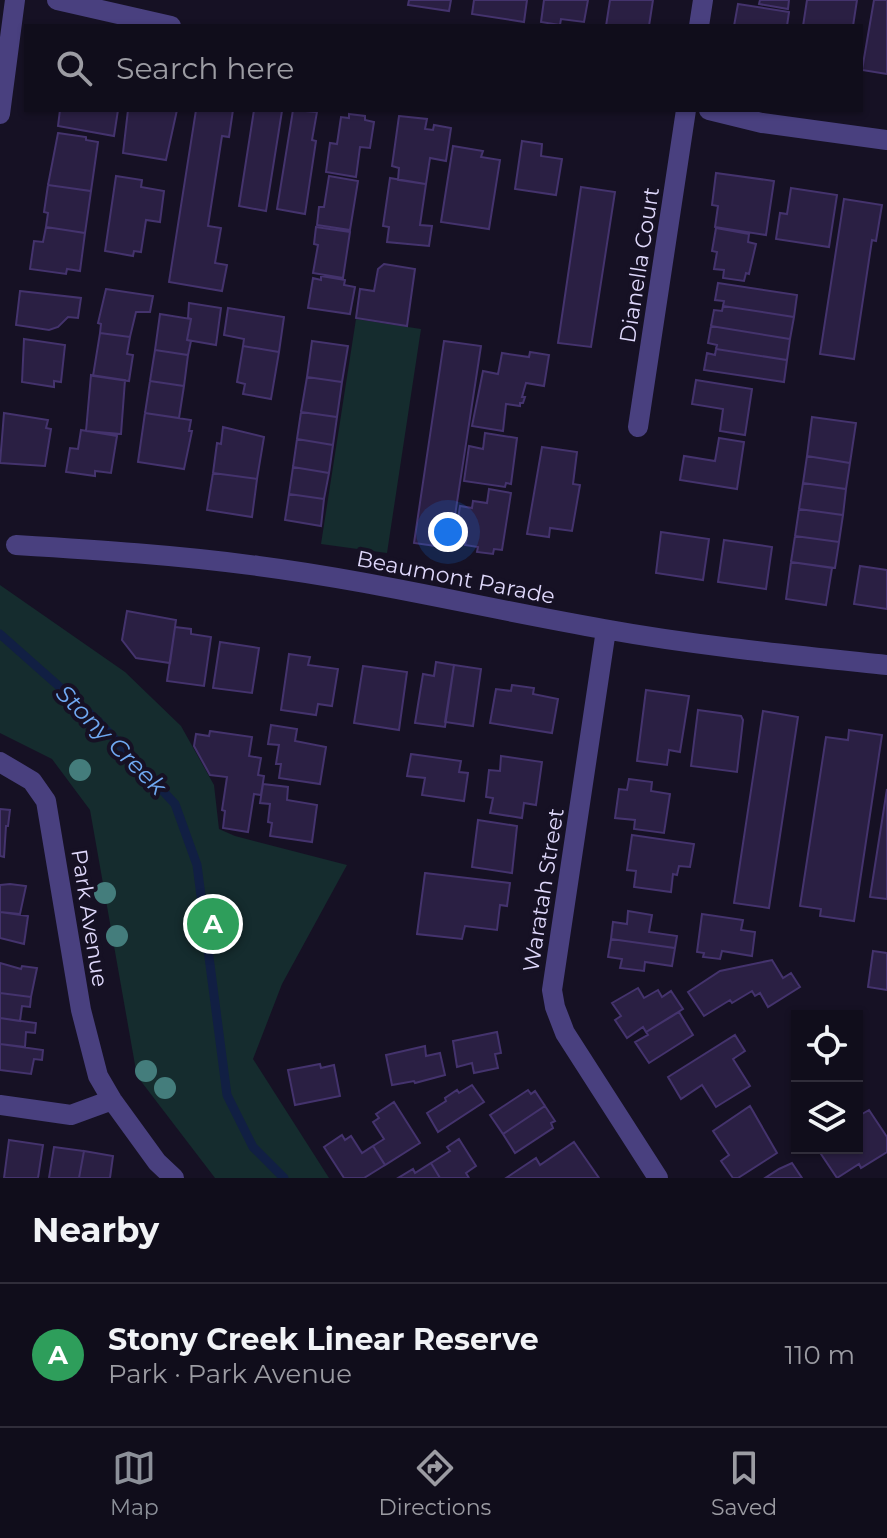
<!DOCTYPE html>
<html lang="en">
<head>
<meta charset="utf-8">
<style>
  :root { --surface:#100d1b; --page:#191624; --text:#f1f3f6; --muted:#9c9ca3; --line:#302d3a; --accent:#8c9099 }
  body { margin:0; font-family:Montserrat,sans-serif; background:var(--page); color:var(--text) }
  .controls { position:absolute; right:24px; bottom:24px; display:grid; overflow:hidden; border-radius:0px; box-shadow:0 2px 6px #0004 }
  .controls button { width:72px; height:72px; display:grid; place-items:center; padding:0; border:0; border-bottom:2px solid var(--line); background:var(--surface); color:var(--text); font:40px sans-serif }
  .you { position:absolute; left:448px; top:532px; width:28px; height:28px; margin:-20px; border:6px solid #fff; border-radius:50%; background:#1a73e8; box-shadow:0 0 0 12px #1a73e833 }
  .badge { display:grid; place-items:center; width:52px; height:52px; border-radius:50%; background:var(--accent); color:#fff; font-size:26px; font-weight:700 }
  .pin { position:absolute; translate:-50% -50%; border:4px solid #fff; box-shadow:0 2px 8px #0006 }
  .list { margin:0; padding:0; list-style:none }
  h2 { display:flex; justify-content:space-between; align-items:center; height:104px; margin:0; padding:0 32px; font-size:34px }
  h2 small { font-size:26px; font-weight:400; color:var(--muted) }
  .list li { display:grid; grid-template-columns:52px 1fr auto; gap:24px; align-items:center; box-sizing:border-box; height:144px; padding:0 32px; border-top:2px solid var(--line) }
  .list b { display:block; font-size:30px; white-space:nowrap }
  .list p { margin:0; font-size:26px; white-space:nowrap; color:var(--muted) }
  .list em { font-size:26px; font-style:normal; color:var(--muted) }
  .icon { flex:none; width:44px; height:44px; fill:none; stroke:currentColor; stroke-width:2; stroke-linecap:round; stroke-linejoin:round }
  .map { position:relative; flex:none; width:887px; height:1178px; overflow:hidden }
  .search { position:absolute; background:var(--surface); box-shadow:0 2px 6px #0004; left:24px; right:24px; top:24px; height:88px; display:flex; align-items:center; gap:20px; box-sizing:border-box; padding:0 28px; border-radius:0px; color:var(--muted); font-size:30px }
  .sheet { height:248px; background:var(--surface) }
  nav { display:flex; justify-content:space-around; align-items:center; box-sizing:border-box; height:112px; border-top:2px solid var(--line); background:var(--surface); font-size:22px; color:var(--muted) }
  nav a { display:grid; justify-items:center; gap:4px }
  nav .on { color:var(--accent) }
  .map>svg:first-child { display:block }
  .green { fill:#152c2e }
  .lines { fill:none; stroke-linecap:round; stroke-linejoin:round }
  .stream { stroke:#111f43; stroke-width:9 }
  .building { fill:#2a1f43; stroke:#44336d; stroke-width:2 }
  .minor { stroke:#49407f; stroke-width:20 }
  .tree { fill:#447d7c }
  .labels { text-anchor:middle; stroke-width:8; stroke-linejoin:round; paint-order:stroke }
  .street-label { font-size:22px; fill:#dfd8fb; stroke:#161124 }
  .water-label { font-size:24px; font-style:italic; fill:#6fa9f2; stroke:#161124 }
</style>
</head>
<body>
<div class="map">
<svg width="887" height="1178" viewBox="0 0 887 1178">
  <rect width="100%" height="100%" fill="#161124"/>
  <path class="green" d="M356,319L421,329L387,553L321,544Z
    M0,585L125,672L181,726L214,785L219,829L235,836L347,865L282,984L253,1059L329,1178H215L137,1076L90,810L52,759L0,733Z"/>
  <g class="lines">
    <path class="stream" d="M0,634L97,720L175,804L197,865L227,1095L253,1147L284,1178"/>
  </g>
  <path class="building" d="M409,0H451L449,11L408,5Z
    M474,0H527L524,22L472,14Z
    M544,0H588L584,22L561,19L560,25L541,22Z
    M610,0H653L649,26H606Z
    M760,0H789L788,9L759,4Z
    M807,0H857L853,26H803Z
    M874,0H887V74L862,70Z
    M738,4L789,12L787,26H734Z
    M60,110H118L114,136L58,126Z
    M128,110H177L166,160L123,153Z
    M196,110H233L229,137L222,136L208,226L221,228L215,263L227,265L222,291L169,282Z
    M254,110L282,111L266,211L239,206Z
    M293,110L317,112L312,140L316,141L305,214L277,209Z
    M349,114L365,116V120L374,122L370,148L360,147L356,177L326,172L330,143L337,144L341,117L349,118Z
    M399,116L427,119L425,129L433,130L434,125L451,128L446,161L430,158L426,184L398,180L399,168L392,166Z
    M58,133L86,137V140L98,142L91,191L48,185Z
    M522,141L542,144L541,156L562,159L556,195L515,189Z
    M453,146L483,151L481,157L500,160L489,229L441,222Z
    M716,173L774,181L766,235L715,227L718,206L712,205Z
    M116,176L142,180L141,187L164,191L160,222L146,220L141,252L134,251L133,256L105,251Z
    M329,176L358,181L350,230L317,225L319,207H324Z
    M390,178L426,184L420,225L432,226L429,246L387,242L389,227L383,226Z
    M48,185L91,191L85,233L46,227L48,213L44,212Z
    M581,187L615,192L591,347L558,343Z
    M791,188L837,195L829,247L776,239L780,213L787,214Z
    M844,199L882,205L876,241L872,240L854,359L820,354Z
    M46,227L85,233L80,271L67,269L66,274L30,269L34,241L43,242Z
    M316,227L350,232L343,278L313,273L318,245L314,244Z
    M716,228L749,234L748,242L756,244L749,274L746,273L744,281L723,278L724,270L714,269L717,252L712,251Z
    M384,264L415,269L407,326L356,318L360,289L374,291L378,269Z
    M321,276L345,280L344,285L355,287L350,314L308,308L313,278L321,280Z
    M718,283L797,295L794,317L723,306L724,301L715,300Z
    M106,289L153,296L150,312H136L130,337L100,333L101,324L98,323Z
    M20,291L81,298L78,318L68,317L58,327L49,330L16,325Z
    M189,303L221,308L216,345L187,340L191,319L188,318Z
    M723,306L794,317L790,339L711,326L714,310L722,311Z
    M228,308L284,317L279,352L243,346L244,339L224,335Z
    M160,314L191,319L187,340L191,341L188,355L155,350Z
    M711,326L790,339L787,360L716,349L717,345L708,343Z
    M100,333L130,337L127,354L133,355L129,381L93,376Z
    M24,339L65,345L61,382L54,381V387L22,382Z
    M312,341L348,346L342,382L307,377Z
    M444,341L481,346L450,548L414,543Z
    M243,346L279,352L271,399L243,394L245,384L237,382Z
    M716,349L787,360L784,382L704,370L707,353L715,355Z
    M155,350L188,355L184,386L150,381Z
    M530,352L549,355L544,386L526,383L522,397H525L523,403H520V406L506,404L503,431L472,426L483,371L498,374L502,353L529,357Z
    M91,375L125,380L121,434L86,431Z
    M307,377L342,382L337,417L301,412Z
    M696,380L752,389L745,435L720,431L723,409L692,404Z
    M150,381L184,386L179,418L145,413Z
    M301,412L337,417L333,445L297,439Z
    M4,413L48,420L46,428L51,429L45,466L0,463Z
    M145,413L191,420L189,431H192L184,469L138,462Z
    M812,417L856,423L850,463L807,456Z
    M223,427L264,437L257,479L213,473L217,443L221,444Z
    M81,430L117,436L111,473L95,471V476L66,472L70,448L78,449Z
    M485,433L517,438L511,484L506,483L505,487L464,481L469,446L483,449Z
    M719,438L744,442L737,489L680,480L684,456L715,461Z
    M297,439L333,445L329,473L293,467Z
    M542,447L577,452L573,484L580,485L572,531L550,528L549,537L527,534Z
    M807,456L850,463L846,489L803,483Z
    M293,467L329,473L324,499L289,494Z
    M213,473L257,479L252,517L207,510Z
    M803,483L846,489L843,515L799,509Z
    M489,489L511,493L502,550L494,549L493,554L477,552L478,547L465,545L466,541L455,539L460,506L472,508L473,501L487,503Z
    M289,494L324,499L321,526L285,520Z
    M799,509L843,515L839,542L795,536Z
    M661,532L709,539L703,580L656,573Z
    M795,536L839,542L835,568L791,562Z
    M724,540L772,547L766,589L718,582Z
    M791,562L832,568L826,605L786,599Z
    M860,566L887,570V609L854,604Z
    M127,611L176,620L170,663L136,658L122,640Z
    M175,627L191,629V634L211,637L204,686L167,681Z
    M220,642L259,648L252,693L213,688Z
    M289,654L310,657L308,665L338,669L332,706L318,704L316,715L281,710Z
    M436,662L454,665L445,727L415,723L423,674L434,676Z
    M454,665L481,669L473,726L445,722Z
    M363,666L407,672L399,730L354,723Z
    M512,685L534,688L533,694L558,699L552,733L490,723L496,689L511,691Z
    M646,690L689,696L680,752L669,750L667,765L637,761Z
    M698,710L741,716L743,720L737,772L691,766Z
    M763,711L798,717L769,908L734,903Z
    M271,725L297,729L295,741L326,747L320,784L279,778L281,764H276L279,745L268,744Z
    M849,730L882,735L854,921L820,916L821,909L800,906L826,737L848,740Z
    M210,731L252,737L249,756L261,758L258,775L264,776L261,795L254,794L248,832L223,828L225,811L222,810L227,777L210,775L194,746L196,734L209,736Z
    M411,754L461,761L459,772L468,773L464,801L422,795L425,778L407,776Z
    M501,756L542,762L536,805L524,803L522,818L490,813L493,798L486,797L489,770L500,771Z
    M629,779L652,782L651,791L670,794L664,833L634,829L635,820L615,818L619,789L627,790Z
    M263,784L288,787L287,800L317,805L312,842L270,836L272,823L268,822L270,804L260,803Z
    M887,789V899L870,897Z
    M0,809L10,810L8,826H6L4,857L0,856Z
    M478,820L517,826L512,873L472,867Z
    M632,835L694,844L690,867L679,866L677,875L673,874L671,892L634,887L636,871L627,870Z
    M425,873L510,883L507,906L500,905L497,930L465,926L462,939L417,934Z
    M10,884L26,886L20,914L0,912V885Z
    M628,911L652,915L649,932L677,936L675,948L611,939L613,922L627,924Z
    M0,912L28,916L24,944L0,938Z
    M702,914L743,920L741,930L755,932L752,956L722,951L720,959L703,957L704,953L697,952Z
    M611,939L675,948L672,966L645,962L644,971L620,968L622,959L608,957Z
    M873,951L887,953V990L868,987Z
    M772,960L783,978L791,973L800,987L768,1007L760,993L755,996L752,991L732,1003L730,1000L704,1016L688,992L720,971Z
    M0,963L21,969L22,966L37,968L31,997L0,993Z
    M638,988L644,998L658,990L662,997L671,991L683,1009L646,1032L643,1027L627,1038L615,1020L621,1016L612,1003Z
    M0,993L31,997L30,1007L22,1006L20,1021L0,1018Z
    M679,1012L693,1035L649,1063L635,1042L648,1035L646,1032Z
    M0,1018L36,1023L35,1033L26,1032L25,1047L0,1044Z
    M497,1032L501,1053L495,1054L498,1068L474,1073L472,1063L457,1067L453,1041Z
    M735,1035L745,1051L733,1059L750,1086L716,1107L702,1085L681,1099L668,1077Z
    M0,1044L43,1050L42,1060L34,1059L31,1074L0,1070Z
    M425,1046L426,1056L440,1053L445,1075L415,1083L414,1081L392,1085L386,1055Z
    M320,1064L321,1068L334,1065L340,1096L295,1105L288,1070Z
    M472,1085L484,1102L438,1132L427,1113L446,1101L445,1098L457,1090L459,1093Z
    M528,1090L531,1094L535,1091L545,1106L503,1134L490,1115Z
    M394,1102L420,1143L385,1165L373,1146L384,1139L373,1122L379,1118L376,1114Z
    M545,1106L555,1121L551,1123L553,1128L515,1153L503,1134Z
    M750,1106L777,1153L738,1178H733L721,1161L729,1155L713,1131Z
    M869,1110L887,1137V1152L861,1168L859,1164L837,1178L817,1148H857V1117Z
    M342,1135L345,1140L351,1136L362,1153L373,1146L385,1165L364,1178H344L324,1147Z
    M459,1139L476,1166L466,1173L469,1178H440L431,1163L450,1151L447,1147Z
    M9,1140L43,1145L38,1178H4Z
    M574,1142L599,1178H506L536,1158L540,1165Z
    M54,1147L84,1151L79,1178H49Z
    M84,1151L113,1156L110,1178H79Z
    M431,1163L440,1178H398L413,1169L415,1173Z
    M792,1163L802,1178H765L779,1169Z"/>
  <g class="lines">
    <path class="minor" d="M57,0L171,26
      M699,26L703,0
      M709,110L762,123L887,140
      M0,114L15,0
      M638,427L686,110
      M16,545C97,550 177,555 258,566C374,581 488,609 604,629C698,646 792,655 887,665
      M606,630L552,990L555,1007L565,1033L658,1178
      M0,762L32,781L46,801L81,1010L98,1076L112,1100L157,1162L174,1178
      M0,1105L71,1115L112,1100"/>
  </g>
  <g class="tree">
    <circle cx="80" cy="770" r="11"/>
    <circle cx="105" cy="893" r="11"/>
    <circle cx="117" cy="936" r="11"/>
    <circle cx="146" cy="1071" r="11"/>
    <circle cx="165" cy="1088" r="11"/>
  </g>
  <g class="labels">
    <g class="street-label">
      <text transform="translate(639 265) rotate(-81)" y="8">Dianella Court</text>
      <text transform="translate(456 577) rotate(11)" y="8">Beaumont Parade</text>
      <text transform="translate(543 890) rotate(-81)" y="8">Waratah Street</text>
      <text transform="translate(90 918) rotate(81)" y="8">Park Avenue</text>
    </g>
    <g class="water-label">
      <text transform="translate(111 740) rotate(45)" y="8">Stony Creek</text>
    </g>
  </g>
</svg>
<div class="controls">
<button><svg class="icon" aria-label="locate" viewBox="0 0 24 24"><circle cx="12" cy="12" r="6"/><path d="M12 2v4M12 18v4M2 12h4M18 12h4"/></svg></button>
<button><svg class="icon" aria-label="layers" viewBox="0 0 24 24"><path d="M12 4l9 5-9 5-9-5zM3 14l9 5 9-5"/></svg></button>
</div>
<div class="you"></div>
<div class="pin badge" style="left:213px;top:924px;background:#2e9e5b">A</div>
<div class="search"><svg class="icon" aria-label="search" viewBox="0 0 24 24"><circle cx="10" cy="10" r="6"/><path d="M15 15l6 6"/></svg>Search here</div>
</div>
<section class="sheet">
<h2>Nearby<small></small></h2>
<ul class="list">
<li><span class="badge" style="background:#2e9e5b">A</span><div><b>Stony Creek Linear Reserve</b><p>Park · Park Avenue</p></div><em>110 m</em></li>
</ul>
</section>
<nav>
<a class="on"><svg class="icon" aria-label="map" viewBox="0 0 24 24"><path d="M3 6l6-2 6 2 6-2v14l-6 2-6-2-6 2zM9 4v14M15 6v14"/></svg>Map</a>
<a><svg class="icon" aria-label="directions" viewBox="0 0 24 24"><path d="M12 3l9 9-9 9-9-9zM9 14v-3h6M13 9l2 2-2 2"/></svg>Directions</a>
<a><svg class="icon" aria-label="saved" viewBox="0 0 24 24"><path d="M7 4h10v16l-5-4-5 4z"/></svg>Saved</a>
</nav>
</body>
</html>
